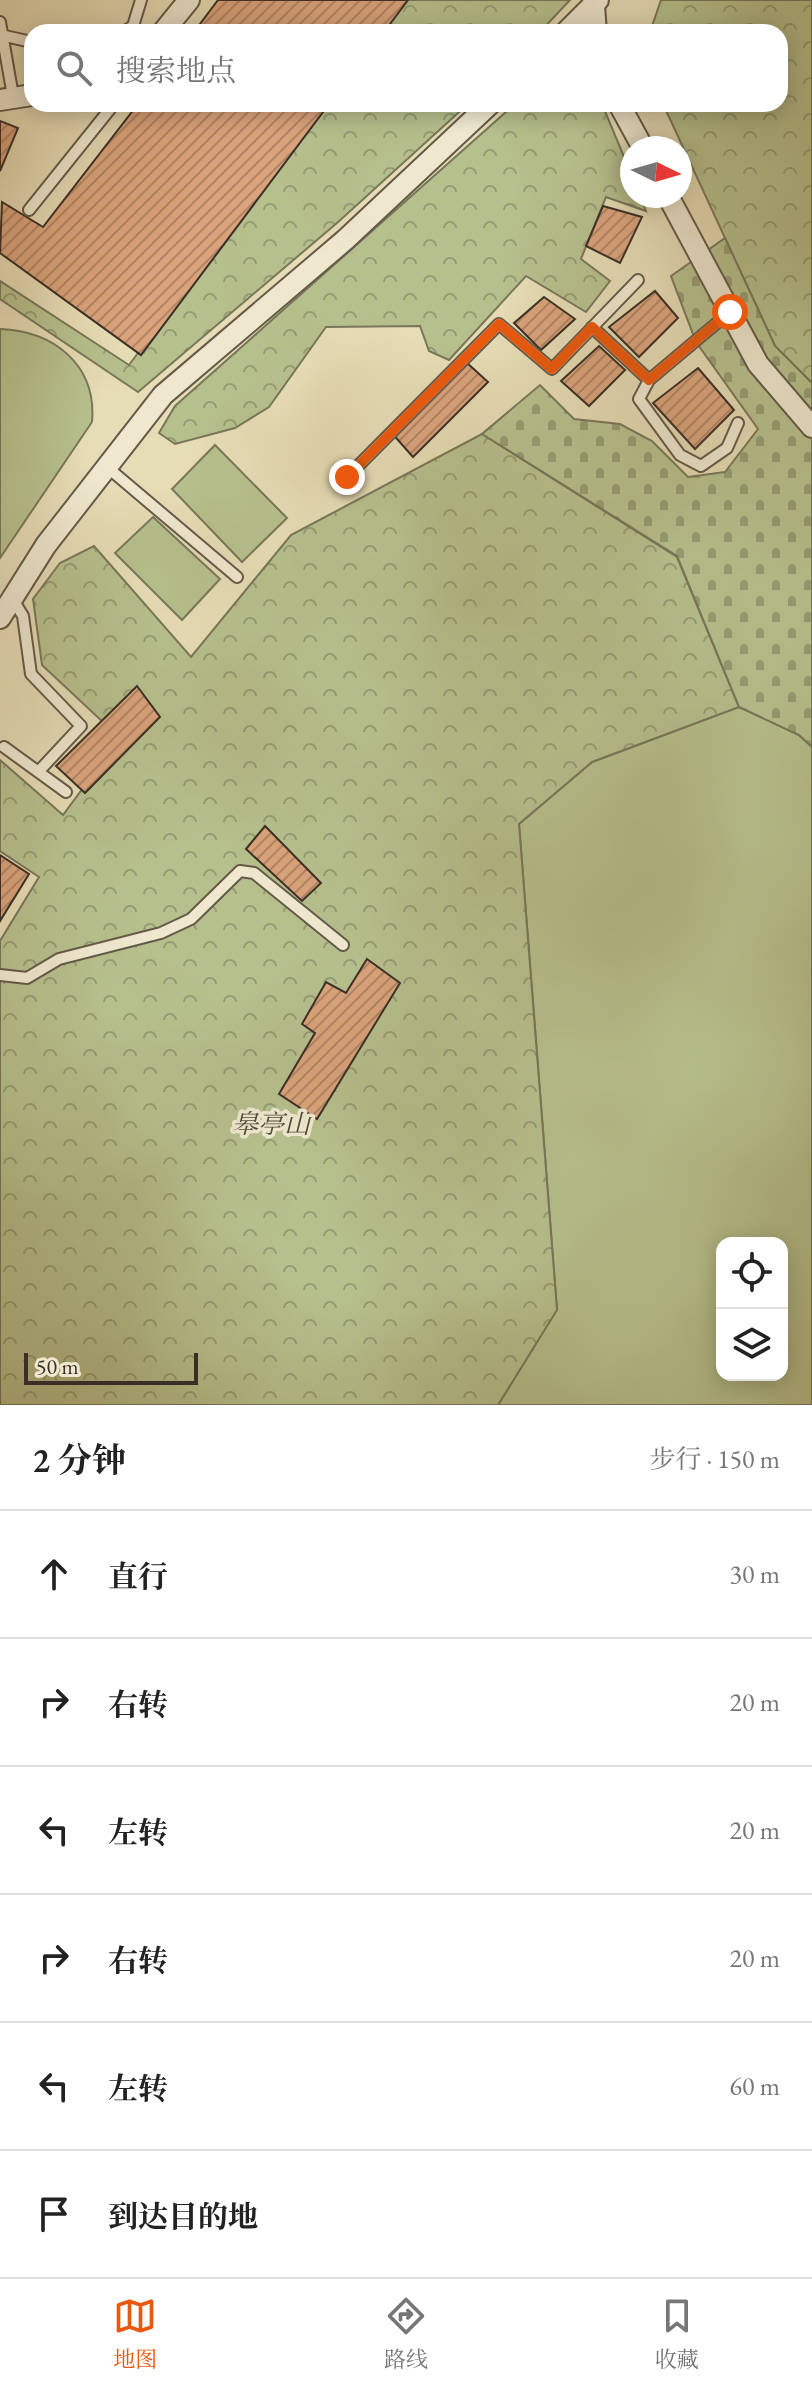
<!DOCTYPE html>
<html lang="zh">
<head>
<meta charset="utf-8">
<style>
  :root { --surface:#fff; --page:#f2f2f2; --text:#222; --muted:#767676; --line:#e0e0e0; --accent:#ea580c }
  body { margin:0; font-family:"EB Garamond","Noto Serif SC",serif; background:var(--page); color:var(--text) }
  .controls { position:absolute; right:24px; bottom:24px; display:grid; overflow:hidden; border-radius:16px; box-shadow:0 4px 20px #0003 }
  .controls button { width:72px; height:72px; display:grid; place-items:center; padding:0; border:0; border-bottom:2px solid var(--line); background:var(--surface); color:var(--text); font:40px sans-serif }
  .compass { position:absolute; left:620px; top:136px; width:72px; height:72px; border-radius:50%; background:var(--surface); box-shadow:0 4px 20px #0003; rotate:95deg }
  .scale { position:absolute; left:24px; bottom:20px; width:174px; box-sizing:border-box; padding-left:8px; border:4px solid #3a2e27; border-top:0; font-size:22px; line-height:28px; white-space:nowrap; color:#3a2e27; -webkit-text-stroke:6px #efe8cf; paint-order:stroke }
  .stop { position:absolute; width:24px; height:24px; margin:-18px; border:6px solid #ea580c; border-radius:50%; background:#fff }
  .stop.end { background:#ea580c; border-color:#fff; box-shadow:0 2px 8px #0008 }
  .list { margin:0; padding:0; list-style:none }
  h2 { display:flex; justify-content:space-between; align-items:center; height:104px; margin:0; padding:0 32px; font-size:34px }
  h2 small { font-size:26px; font-weight:400; color:var(--muted) }
  .list li { display:grid; grid-template-columns:52px 1fr auto; gap:24px; align-items:center; box-sizing:border-box; height:128px; padding:0 32px; border-top:2px solid var(--line) }
  .list b { display:block; font-size:30px; white-space:nowrap }
  .list em { font-size:26px; font-style:normal; color:var(--muted) }
  .icon { flex:none; width:44px; height:44px; fill:none; stroke:currentColor; stroke-width:2; stroke-linecap:round; stroke-linejoin:round }
  .map { position:relative; flex:none; width:812px; height:1405px; overflow:hidden }
  .search { position:absolute; background:var(--surface); box-shadow:0 4px 20px #0003; left:24px; right:24px; top:24px; height:88px; display:flex; align-items:center; gap:20px; box-sizing:border-box; padding:0 28px; border-radius:24px; color:var(--muted); font-size:30px }
  .sheet { height:872px; background:var(--surface) }
  nav { display:flex; justify-content:space-around; align-items:center; box-sizing:border-box; height:112px; border-top:2px solid var(--line); background:var(--surface); font-size:22px; color:var(--muted) }
  nav a { display:grid; justify-items:center; gap:4px }
  nav .on { color:var(--accent) }
  .map>svg:first-child { display:block }
  .grass { fill:#b6c08d; stroke:#78775a; stroke-width:2; fill-rule:evenodd }
  .forest { fill:url(#forest-crowns); stroke:#78775a; stroke-width:2 }
  .cemetery { fill:url(#cemetery-stones); stroke:#78775a; stroke-width:2 }
  .building { fill:url(#building-hatch); stroke:#3a2e27; stroke-width:2 }
  .lines { fill:none; stroke-linecap:round; stroke-linejoin:round }
  .lane-casing { stroke:#655a4a; stroke-width:14 }
  .street-casing { stroke:#655a4a; stroke-width:24 }
  .lane { stroke:#efe8cf; stroke-width:10 }
  .street { stroke:#efe8cf; stroke-width:20 }
  .route { stroke:#ea580c; stroke-width:10 }
  .labels { text-anchor:middle; stroke-width:7; stroke-linejoin:round; paint-order:stroke }
  .park-label { font-size:26px; font-style:italic; fill:#534b3b; stroke:#efe8cf }
</style>
</head>
<body>
<div class="map">
<svg width="812" height="1405" viewBox="0 0 812 1405">
  <defs>
    <pattern id="forest-crowns" width="20" height="18" patternUnits="userSpaceOnUse" patternTransform="scale(2)"><rect width="20" height="18" fill="#b6c08d"/><path d="M2 6a3 3 0 1 1 6 0M12 15a3 3 0 1 1 6 0" fill="none" stroke="#959c73"/></pattern>
    <pattern id="cemetery-stones" width="16" height="16" patternUnits="userSpaceOnUse" patternTransform="scale(2)"><rect width="16" height="16" fill="#b6c08d"/><path d="M2 7V4a2 2 0 0 1 4 0v3zM10 15v-3a2 2 0 0 1 4 0v3z" fill="#959c73"/></pattern>
    <pattern id="building-hatch" width="6" height="6" patternUnits="userSpaceOnUse" patternTransform="scale(2)"><rect width="6" height="6" fill="#daa37b"/><path d="M-1 1l2-2M0 6l6-6M5 7l2-2" fill="none" stroke="#b28565"/></pattern>
  </defs>
  <rect width="100%" height="100%" fill="#e6dcb5"/>
  <filter id="stains"><feTurbulence type="fractalNoise" baseFrequency=".0025" numOctaves="4"/><feColorMatrix values="0 0 0 0 .2 0 0 0 0 .09 0 0 0 0 .02 0 0 0 .5 -.17"/></filter>
  <radialGradient id="worn" r=".72"><stop offset=".6" stop-color="#630" stop-opacity="0"/><stop offset="1" stop-color="#630" stop-opacity=".3"/></radialGradient>
  <path class="grass" d="M0,329C54,331 97,365 92,422L0,558Z
    M215,445L287,518L242,562L172,489Z
    M153,517L220,579L182,620L115,553Z
    M739,707L799,735L812,747V1405H498L557,1309L519,824L592,762ZM722,1243H782V1375H722Z"/>
  <path class="forest" d="M401,0H570L540,32H377Z
    M661,0H812V383L775,346L663,104H780V32H650Z
    M324,104H468L337,223L138,392L0,299V281L129,365Z
    M515,104H602L632,176V196H640L646,211L606,197L581,259L610,281L586,312L526,276L449,360L429,351L420,326L326,327L269,407L235,428L175,444L159,433L175,406Z
    M482,434L677,557L739,707L592,762L519,824L557,1310L498,1405H0V941L39,877L0,851V760L63,815L120,738L42,665L33,599L60,563L94,546L191,657L291,535Z"/>
  <path class="cemetery" d="M725,238L775,346L812,383V747L799,735L739,707L677,556L482,434L540,385L574,419L620,424L652,441L688,477L725,472L758,429L696,342L671,276Z"/>
  <path class="building" d="M218,0H408L384,32H194Z
    M138,104H329L141,355L0,253L2,202L43,227Z
    M0,121L18,128L0,171Z
    M603,206L642,217L620,263L586,246Z
    M655,291L678,318L639,357L609,327Z
    M544,297L575,319L541,350L514,323Z
    M599,346L625,370L589,406L561,381Z
    M466,362L488,382L413,457L390,431Z
    M698,368L734,410L695,449L653,403Z
    M137,686L160,717L85,793L56,766Z
    M265,826L321,883L302,901L246,849Z
    M0,855L29,874L0,921Z
    M367,959L400,983L317,1119L279,1094L315,1033L302,1024L326,982L346,993Z"/>
  <g class="lines">
    <g class="lane-casing">
      <path id="lane" d="M0,22L13,96
        M124,32L133,26L141,0
        M0,35L32,42
        M29,210L114,104
        M592,327L649,380L639,399L680,455L701,466L727,448L738,423
        M649,380L730,312
        M107,467L237,577
        M347,477L499,324L552,369L638,280
        M12,598L23,616L31,674L81,726L39,771
        M4,747L66,792
        M0,975L27,978L59,959L161,933L191,919L240,871L254,873L343,945"/>
    </g>
    <g class="street-casing">
      <path id="street" d="M594,6L596,32
        M163,32L189,0
        M566,32L598,0
        M0,100L32,95
        M619,104L643,148
        M668,196L758,364L812,427
        M0,618L46,545L163,395L345,240L490,104"/>
    </g>
    <use href="#lane" class="lane"/>
    <use href="#street" class="street"/>
  </g>
  <g class="lines">
    <path class="route" d="M347,477L499,324L552,369L592,327L649,380L730,312"/>
  </g>
  <g class="labels">
    <g class="park-label">
      <text x="271" y="1133">皋亭山</text>
    </g>
  </g>
  <rect width="100%" height="100%" filter="url(#stains)"/>
  <rect width="100%" height="100%" fill="url(#worn)"/>
</svg>
<div class="controls">
<button><svg class="icon" aria-label="locate" viewBox="0 0 24 24"><circle cx="12" cy="12" r="6"/><path d="M12 2v4M12 18v4M2 12h4M18 12h4"/></svg></button>
<button><svg class="icon" aria-label="layers" viewBox="0 0 24 24"><path d="M12 4l9 5-9 5-9-5zM3 14l9 5 9-5"/></svg></button>
</div>
<svg class="compass" viewBox="-18 -18 36 36"><path d="M0-13l5 13h-10z" fill="#e53935"/><path d="M0 13l5-13h-10z" fill="#767676"/></svg>
<div class="scale">50 m</div>
<div class="stop" style="left:730px;top:312px"></div>
<div class="stop end" style="left:347px;top:477px"></div>
<div class="search"><svg class="icon" aria-label="search" viewBox="0 0 24 24"><circle cx="10" cy="10" r="6"/><path d="M15 15l6 6"/></svg>搜索地点</div>
</div>
<section class="sheet">
<h2>2 分钟<small>步行 · 150 m</small></h2>
<ul class="list">
<li><svg class="icon" aria-label="ahead" viewBox="0 0 24 24"><path d="M12 20V5M6 11l6-6 6 6"/></svg><div><b>直行</b></div><em>30 m</em></li>
<li><svg class="icon" aria-label="right" viewBox="0 0 24 24"><path d="M7 20v-9h11M14 6l5 5-5 5"/></svg><div><b>右转</b></div><em>20 m</em></li>
<li><svg class="icon" aria-label="left" viewBox="0 0 24 24"><path d="M17 20v-9H6M10 6l-5 5 5 5"/></svg><div><b>左转</b></div><em>20 m</em></li>
<li><svg class="icon" aria-label="right" viewBox="0 0 24 24"><path d="M7 20v-9h11M14 6l5 5-5 5"/></svg><div><b>右转</b></div><em>20 m</em></li>
<li><svg class="icon" aria-label="left" viewBox="0 0 24 24"><path d="M17 20v-9H6M10 6l-5 5 5 5"/></svg><div><b>左转</b></div><em>60 m</em></li>
<li><svg class="icon" aria-label="arrive" viewBox="0 0 24 24"><path d="M6 21V4h12l-3 4 3 4H6"/></svg><div><b>到达目的地</b></div></li>
</ul>
</section>
<nav>
<a class="on"><svg class="icon" aria-label="map" viewBox="0 0 24 24"><path d="M3 6l6-2 6 2 6-2v14l-6 2-6-2-6 2zM9 4v14M15 6v14"/></svg>地图</a>
<a><svg class="icon" aria-label="directions" viewBox="0 0 24 24"><path d="M12 3l9 9-9 9-9-9zM9 14v-3h6M13 9l2 2-2 2"/></svg>路线</a>
<a><svg class="icon" aria-label="saved" viewBox="0 0 24 24"><path d="M7 4h10v16l-5-4-5 4z"/></svg>收藏</a>
</nav>
</body>
</html>
